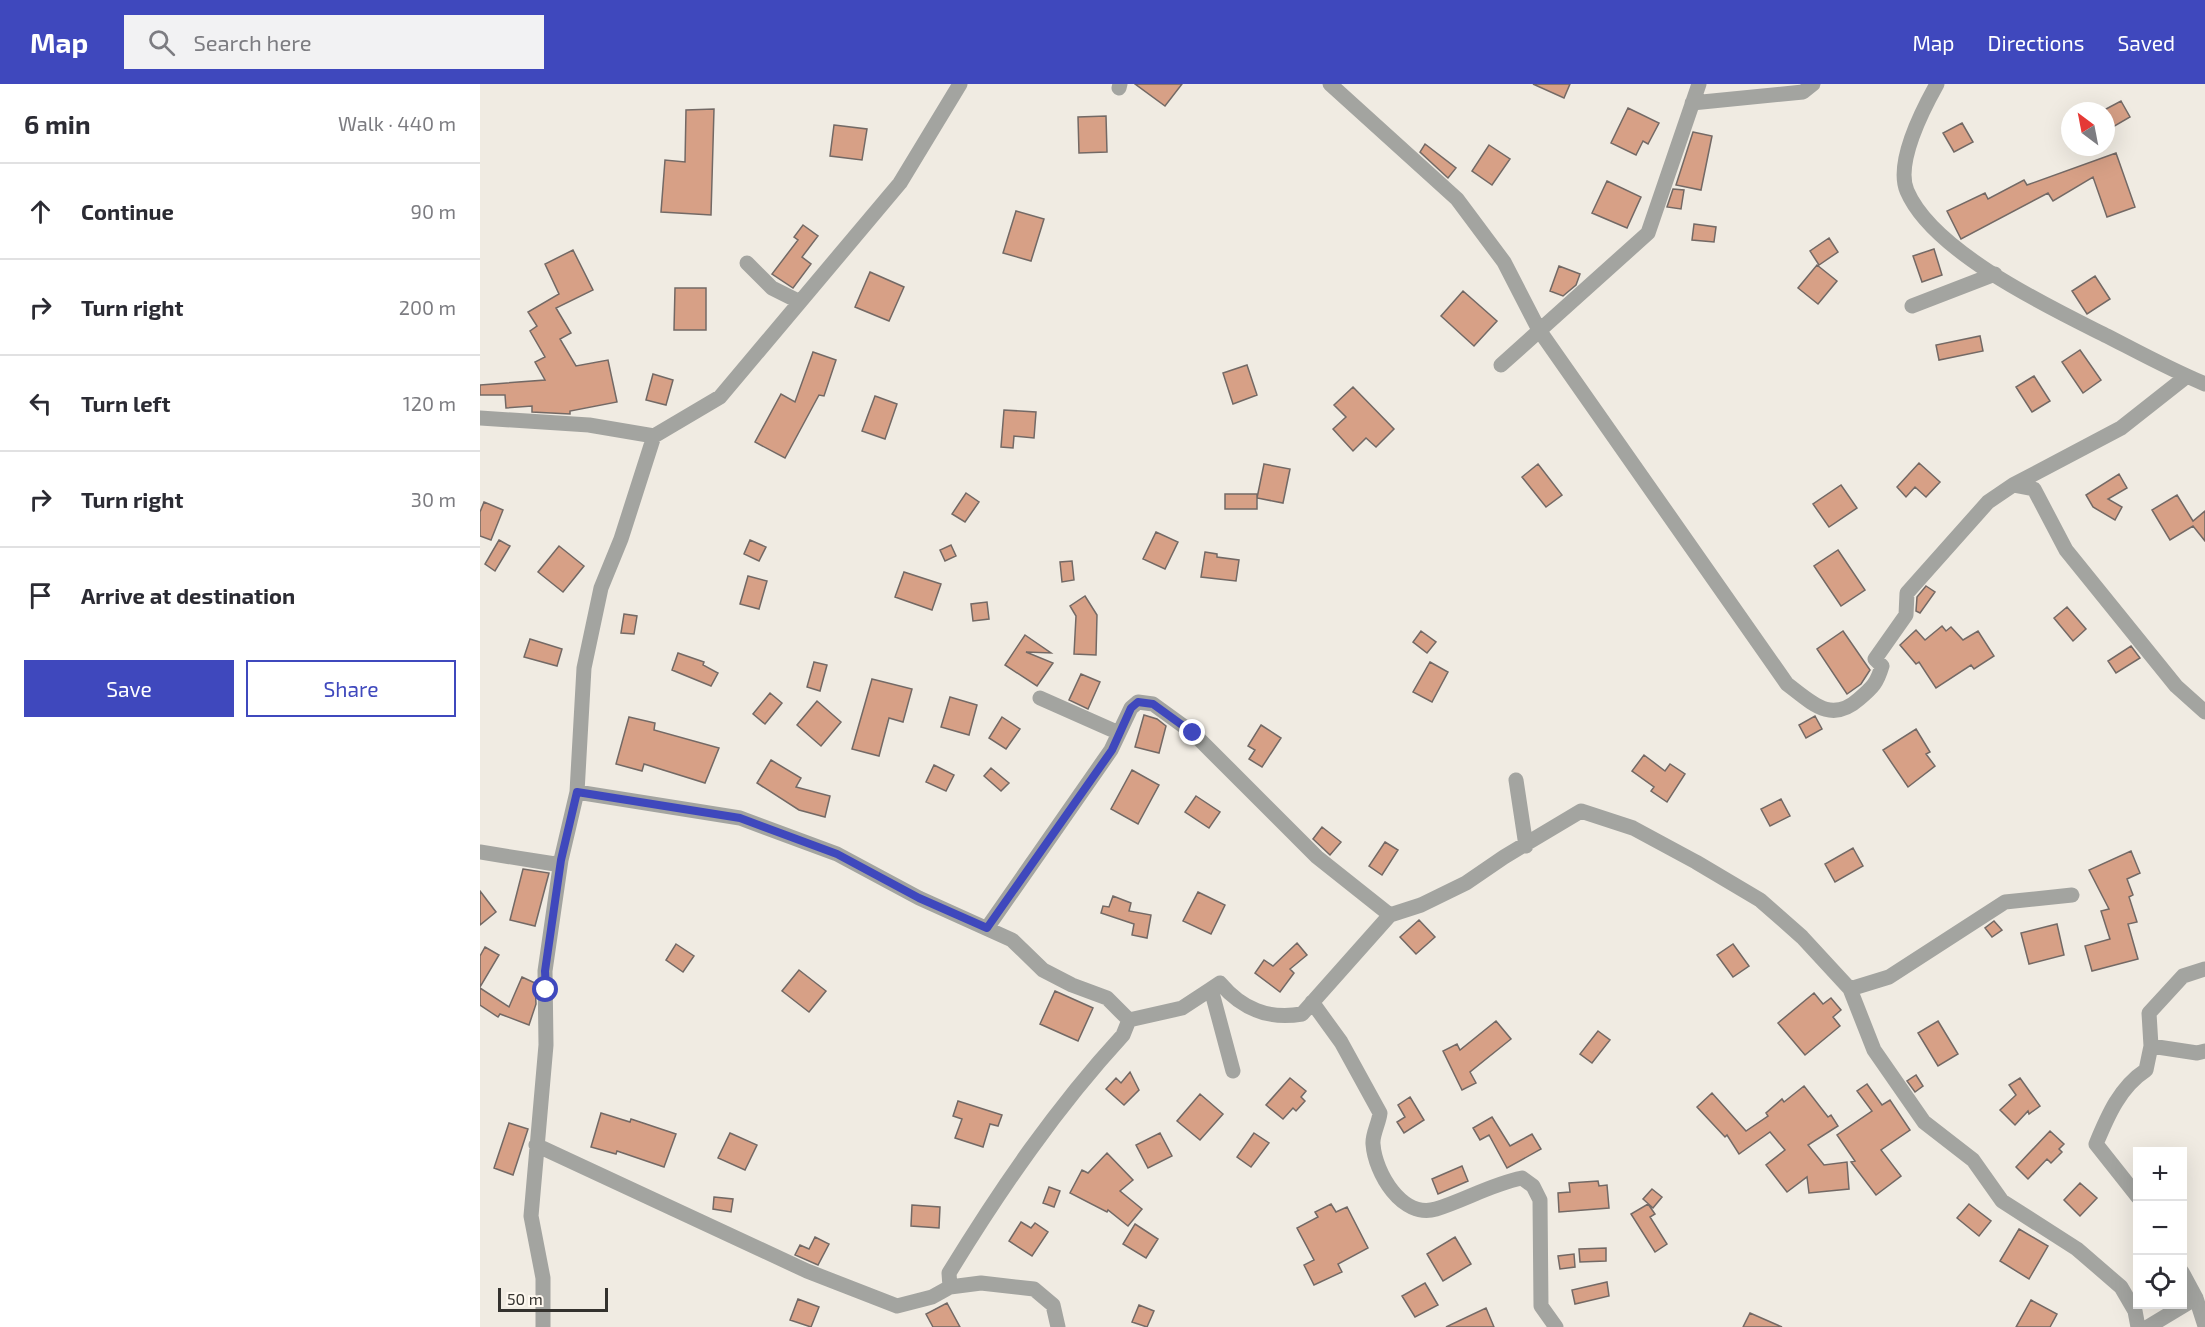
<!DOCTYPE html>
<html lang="en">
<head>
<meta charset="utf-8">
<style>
  :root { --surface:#fff; --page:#f2f2f3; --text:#2b2b33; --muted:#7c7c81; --line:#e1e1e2; --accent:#3f48bd }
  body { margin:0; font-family:"Exo 2",sans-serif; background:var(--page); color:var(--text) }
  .controls { position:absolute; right:18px; bottom:18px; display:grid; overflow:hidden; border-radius:0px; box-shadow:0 6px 24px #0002 }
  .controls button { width:54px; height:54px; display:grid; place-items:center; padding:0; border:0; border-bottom:2px solid var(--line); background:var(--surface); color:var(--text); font:30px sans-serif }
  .compass { position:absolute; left:1581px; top:18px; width:54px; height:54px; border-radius:50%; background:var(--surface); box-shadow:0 6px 24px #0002; rotate:328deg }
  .scale { position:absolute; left:18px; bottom:15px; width:110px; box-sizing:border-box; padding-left:6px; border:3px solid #34322e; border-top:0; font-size:16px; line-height:21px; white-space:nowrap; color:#34322e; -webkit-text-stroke:4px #fef8ef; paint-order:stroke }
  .stop { position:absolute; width:18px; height:18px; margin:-14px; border:4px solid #3f48bd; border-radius:50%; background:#fff }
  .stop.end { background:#3f48bd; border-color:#fff; box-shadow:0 2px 6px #0008 }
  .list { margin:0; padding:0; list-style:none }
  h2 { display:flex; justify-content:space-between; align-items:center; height:78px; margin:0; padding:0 24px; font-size:26px }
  h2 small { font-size:20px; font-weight:400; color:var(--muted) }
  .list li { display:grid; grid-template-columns:39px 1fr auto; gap:18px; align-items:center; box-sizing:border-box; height:96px; padding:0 24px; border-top:2px solid var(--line) }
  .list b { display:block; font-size:22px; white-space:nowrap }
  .list em { font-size:20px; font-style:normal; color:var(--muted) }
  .actions { display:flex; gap:12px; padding:18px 24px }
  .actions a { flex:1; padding:14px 0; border:2px solid var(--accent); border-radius:0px; text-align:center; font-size:21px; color:var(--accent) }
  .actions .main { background:var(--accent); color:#fff }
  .icon { flex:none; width:33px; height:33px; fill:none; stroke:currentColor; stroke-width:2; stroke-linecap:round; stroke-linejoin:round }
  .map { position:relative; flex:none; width:1725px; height:1243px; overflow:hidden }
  header { display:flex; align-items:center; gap:36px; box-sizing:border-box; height:84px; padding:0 30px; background:var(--accent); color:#fff }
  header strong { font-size:28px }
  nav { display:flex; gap:33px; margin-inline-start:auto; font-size:21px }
  .search { width:420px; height:54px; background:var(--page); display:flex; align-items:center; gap:15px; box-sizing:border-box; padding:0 21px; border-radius:0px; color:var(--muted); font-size:22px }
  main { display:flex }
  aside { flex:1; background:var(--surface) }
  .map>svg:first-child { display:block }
  .building { fill:#d7a086; stroke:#736965; stroke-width:1.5 }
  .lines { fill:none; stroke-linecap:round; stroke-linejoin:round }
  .minor { stroke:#a3a4a0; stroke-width:15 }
  .route { stroke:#3f48bd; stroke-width:8 }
</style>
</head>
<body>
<header>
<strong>Map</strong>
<div class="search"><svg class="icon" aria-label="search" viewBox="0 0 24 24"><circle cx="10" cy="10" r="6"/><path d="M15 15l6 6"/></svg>Search here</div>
<nav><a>Map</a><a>Directions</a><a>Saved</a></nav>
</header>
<main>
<aside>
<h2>6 min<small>Walk · 440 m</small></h2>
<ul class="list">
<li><svg class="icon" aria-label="ahead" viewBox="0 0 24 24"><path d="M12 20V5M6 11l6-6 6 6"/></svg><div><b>Continue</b></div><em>90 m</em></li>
<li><svg class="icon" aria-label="right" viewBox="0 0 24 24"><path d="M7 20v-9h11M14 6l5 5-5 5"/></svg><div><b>Turn right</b></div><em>200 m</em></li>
<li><svg class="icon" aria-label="left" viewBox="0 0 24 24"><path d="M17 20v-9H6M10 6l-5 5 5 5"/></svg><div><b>Turn left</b></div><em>120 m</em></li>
<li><svg class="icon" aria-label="right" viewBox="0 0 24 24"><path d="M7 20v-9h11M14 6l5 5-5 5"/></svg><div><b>Turn right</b></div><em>30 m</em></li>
<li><svg class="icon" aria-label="arrive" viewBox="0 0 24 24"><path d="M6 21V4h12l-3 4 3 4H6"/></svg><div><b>Arrive at destination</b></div></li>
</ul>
<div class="actions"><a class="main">Save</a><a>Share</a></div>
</aside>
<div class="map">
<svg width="1725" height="1243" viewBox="0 0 1725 1243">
  <rect width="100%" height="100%" fill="#f0ebe2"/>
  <path class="building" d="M655,0H702L685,22Z
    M1053,0H1090L1084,14Z
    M1641,17L1650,33L1626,47V25Z
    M1148,24L1179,39L1168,60L1163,57L1156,71L1131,59Z
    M234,25L231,131L181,128L185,76L205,78L206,26Z
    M626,32L627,68L599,69L598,33Z
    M1482,39L1493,58L1474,68L1463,49Z
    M354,41L387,45L382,76L350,72Z
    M1213,48L1232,52L1221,106L1196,101Z
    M945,60L976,84L968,94L940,68Z
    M1009,61L1030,75L1012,101L992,87Z
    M1636,69L1655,123L1627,133L1613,93L1573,117L1568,109L1481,155L1467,127L1505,109L1508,115L1544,96L1547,101Z
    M1127,97L1161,113L1147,144L1112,129Z
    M1193,105L1204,106L1201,125L1187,123Z
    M536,127L564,135L551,177L523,169Z
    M1214,140L1236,143L1234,158L1212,156Z
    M323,141L338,152L322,173L331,180L313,204L292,190L318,156L314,153Z
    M1349,154L1358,168L1339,181L1330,167Z
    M1454,165L1462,191L1442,198L1433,172Z
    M93,166L113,206L76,224L91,249L80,255L96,282L128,276L137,318L90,327V330L52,328V322L26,324L25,311H0V301L65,296L55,278L65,273L50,247L57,242L48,228L79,210L65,180Z
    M1337,181L1357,197L1338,220L1318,204Z
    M1079,182L1100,190L1096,201L1083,212L1070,207Z
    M390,188L424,203L409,237L375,223Z
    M1615,192L1630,215L1607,230L1592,207Z
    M195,204H226V246H194Z
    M983,207L1017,237L994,262L961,232Z
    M1500,252L1503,267L1459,276L1456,261Z
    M1600,266L1621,296L1603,309L1582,278Z
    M333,268L356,276L344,312L339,311L305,374L275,358L301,310L315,318Z
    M767,281L777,311L753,320L743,289Z
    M173,290L193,296L186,321L166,316Z
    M1554,292L1570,317L1552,328L1536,303Z
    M873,303L914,345L896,363L886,354L873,367L853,345L866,333L854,321Z
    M395,312L417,320L405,355L382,347Z
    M524,326L556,328L554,354L534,352L533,364L521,363Z
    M1439,379L1460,398L1446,413L1435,403L1426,413L1417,403Z
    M784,380L810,385L803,419L777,414Z
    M1058,380L1082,411L1066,423L1042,393Z
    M1639,390L1647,404L1628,415L1642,423L1635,436L1613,423L1606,411Z
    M1361,401L1377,424L1349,443L1333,420Z
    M486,409L499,418L485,438L472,430Z
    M745,410H777V425H745Z
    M1697,411L1713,437L1725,427V457L1713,442L1690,456L1672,426Z
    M4,418L23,426L11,456L0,452V428Z
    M676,448L698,458L685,485L663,475Z
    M19,456L30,462L15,487L5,480Z
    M270,456L286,463L279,477L264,470Z
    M471,461L476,472L465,477L460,466Z
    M79,462L104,482L83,508L58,488Z
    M1358,466L1385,506L1361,522L1334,482Z
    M725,468L737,470V473L759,476L756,497L721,493Z
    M592,477L594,496L582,498L580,478Z
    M424,488L461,500L452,526L415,513Z
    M268,492L287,497L279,525L260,520Z
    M1446,502L1455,508L1440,529L1436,527L1437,513Z
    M605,512L617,531L616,571L594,570L596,532L590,522Z
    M507,518L509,535L493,537L491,520Z
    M1587,523L1606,545L1593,557L1574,534Z
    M144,530L157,532L154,550L141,549Z
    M1462,542L1466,547L1471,543L1483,556L1498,547L1514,572L1494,585L1491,581L1456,604L1439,578L1436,580L1420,561L1436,546L1445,556Z
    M941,547L956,558L947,569L933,558Z
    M1363,547L1390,586L1381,600L1367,610L1337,565Z
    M545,551L571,569L546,568L573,579L557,602L525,581Z
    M50,555L82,565L77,582L44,573Z
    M1651,562L1660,574L1636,589L1628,577Z
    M198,569L224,578L223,581L238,589L231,602L192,586Z
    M334,578L347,581L340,607L327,603Z
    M950,578L968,588L952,618L933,608Z
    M601,590L620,598L608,625L589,616Z
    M392,595L432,605L423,638L409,634L399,672L372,665Z
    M290,609L302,619L285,640L273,630Z
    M470,613L497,621L489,651L461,643Z
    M337,617L361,638L341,662L317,641Z
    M664,631L677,635L686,642L679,669L655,663Z
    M1335,632L1342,645L1326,654L1319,641Z
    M149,633L175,639L174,646L239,664L225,699L164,680L162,687L136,680Z
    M522,633L540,645L526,665L509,654Z
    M781,641L801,654L782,683L769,675L775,666L768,662Z
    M1436,645L1450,668L1446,670L1455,682L1428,703L1403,666Z
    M1164,671L1185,687L1190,680L1205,690L1187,718L1171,707L1174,703L1152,687Z
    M291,676L321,694L316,703L350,712L345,733L319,726L277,699Z
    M454,681L474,691L466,707L446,698Z
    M511,684L529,699L521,707L504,692Z
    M652,686L679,701L658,740L631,725Z
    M716,712L740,728L729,744L705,728Z
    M1301,715L1310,732L1290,742L1281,725Z
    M842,743L861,758L850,771L833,755Z
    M905,758L918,766L902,791L889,782Z
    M1373,764L1383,782L1355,798L1345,780Z
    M1651,767L1660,789L1647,795L1653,811L1649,813L1657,838L1648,840L1658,875L1612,887L1605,862L1630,855L1621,827L1629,825L1609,786Z
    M43,785L69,789L55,842L30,836Z
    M0,807L16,828L0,841Z
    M718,808L745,821L731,850L703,837Z
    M633,812L651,819L649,827L671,831L667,854L652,851L654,840L621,829L623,822L629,823Z
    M939,836L955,853L936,870L920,853Z
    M1514,837L1522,846L1512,853L1505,844Z
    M1577,840L1584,871L1549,880L1541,849Z
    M817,859L827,871L810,885L814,889L800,908L775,889L784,876L793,882Z
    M196,860L214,872L203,888L186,876Z
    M1253,860L1269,882L1253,893L1237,871Z
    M5,863L19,871L0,903V872Z
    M319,886L346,907L329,928L302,907Z
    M42,893L55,899L56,920L49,941L20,930L18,933L0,921V904L29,923Z
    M575,907L613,924L598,957L560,940Z
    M1334,909L1343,920L1351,914L1361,926L1353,933L1360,942L1325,971L1298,939Z
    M1016,937L1031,955L990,988L996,999L982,1006L963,967L977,960L980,966Z
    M1458,937L1478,970L1458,982L1438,949Z
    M1118,947L1130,956L1112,979L1100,970Z
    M650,988L659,1006L644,1021L626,1005L636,994L641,999Z
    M1436,991L1443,1002L1435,1008L1427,997Z
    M810,994L826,1007L821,1013L825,1017L816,1027L813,1024L803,1035L786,1021Z
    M1540,994L1560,1022L1549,1030L1548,1027L1535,1041L1520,1026L1536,1011L1529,1001Z
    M1387,1000L1402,1021L1410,1016L1430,1046L1401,1066L1421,1092L1396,1111L1371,1078L1375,1077L1357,1051L1392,1027L1377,1007Z
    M1324,1002L1348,1033L1351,1031L1358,1042L1328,1061L1344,1081L1367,1078L1369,1105L1329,1109L1327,1093L1307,1108L1286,1081L1305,1066L1290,1048L1259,1070L1247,1051L1245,1053L1217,1023L1232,1009L1266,1047L1288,1032L1286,1029L1302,1015L1304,1018Z
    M720,1010L743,1030L720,1056L697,1037Z
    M930,1013L944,1036L924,1049L917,1038L925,1033L918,1021Z
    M478,1017L522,1031L518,1042L510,1040L503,1063L475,1054L482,1035L473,1032Z
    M121,1029L150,1038L151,1035L196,1050L184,1083L137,1067L136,1070L111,1063Z
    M1012,1033L1030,1062L1052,1050L1061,1065L1027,1084L1009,1051L1000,1056L993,1044Z
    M29,1039L48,1045L33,1091L14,1084Z
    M1570,1047L1584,1060L1579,1065L1582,1068L1571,1079L1567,1075L1548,1095L1536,1083Z
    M250,1049L277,1061L265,1086L238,1074Z
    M680,1049L692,1072L668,1084L656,1061Z
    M774,1049L789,1059L771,1083L757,1073Z
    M627,1069L653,1096L640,1107L662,1125L648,1142L628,1126L627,1128L590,1109L602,1086L608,1089Z
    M982,1082L988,1097L958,1110L952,1095Z
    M1118,1097L1119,1102L1127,1101L1129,1124L1079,1128L1078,1109L1090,1108L1089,1099Z
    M1600,1099L1617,1114L1600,1132L1584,1116Z
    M569,1103L580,1107L574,1123L563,1119Z
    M1172,1105L1182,1113L1173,1124L1163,1115Z
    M234,1113L253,1115L251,1128L233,1125Z
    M851,1120L856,1128L867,1123L888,1164L858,1180L862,1188L834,1201L824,1181L834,1176L817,1144L838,1133L835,1128Z
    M1168,1120L1175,1130L1170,1133L1187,1160L1175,1168L1151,1130Z
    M1489,1120L1511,1137L1499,1152L1477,1134Z
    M432,1121L460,1123L459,1144L431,1142Z
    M541,1138L551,1144L555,1139L568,1148L552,1172L529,1157Z
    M655,1140L678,1155L666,1174L643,1160Z
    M1539,1145L1568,1162L1549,1195L1520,1177Z
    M335,1153L349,1160L338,1181L315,1171L320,1161L329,1165Z
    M975,1153L991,1180L963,1197L947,1170Z
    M1126,1164V1177L1100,1178L1099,1165Z
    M1094,1170L1095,1183L1080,1185L1078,1172Z
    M1127,1198L1129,1212L1095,1220L1092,1206Z
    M945,1199L958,1221L935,1233L922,1212Z
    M318,1215L339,1223L331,1243L310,1236Z
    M1551,1216L1577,1230L1570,1243H1536Z
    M467,1219L480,1243H453L446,1230Z
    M659,1221L674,1227L667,1243L652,1238Z
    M1006,1224L1014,1243H966Z
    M1270,1229L1302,1243H1263Z"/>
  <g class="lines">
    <path class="minor" d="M850,0L977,115L1024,178L1059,246L1307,600C1332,619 1351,640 1379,615C1393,603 1397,599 1402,582L1395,575L1426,531L1427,509L1508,418L1533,401L1554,405L1586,466L1696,602L1725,628
      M1457,0C1443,25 1415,79 1427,107C1453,168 1569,223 1627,252C1660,269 1691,286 1725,300
      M639,4L640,0
      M1212,19L1323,8L1333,0
      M267,179L292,204L320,218
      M1432,222L1515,190
      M1021,281L1168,149L1219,0
      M0,334L109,341L174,352
      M1533,401L1641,344L1707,292
      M560,614L639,649
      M1036,696L1046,762
      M97,708L260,734L357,770L439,814L532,856L563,886L592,901L627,914L649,936L643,951C576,1024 521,1104 469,1189L470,1203
      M0,768L75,780L81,776
      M507,844L631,666L651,624L658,618L673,620L713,649L837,773L910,831
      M1370,905L1409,893L1525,818L1592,811
      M832,918L861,958L900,1029C899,1039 892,1051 893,1060C895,1089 922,1135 956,1125C985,1116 1012,1100 1042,1094L1053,1102L1060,1116L1061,1222L1076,1243
      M649,936L702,924L731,905
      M1671,962L1717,969L1725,967
      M753,987L731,905L740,899C762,925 788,936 822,930L910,831L941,821L986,799L1024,773L1101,727L1153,744L1216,778L1280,816L1322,853L1370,905L1394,966L1444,1038L1493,1076L1522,1117L1597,1165L1641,1203L1655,1227L1658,1243
      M56,1061L327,1187L417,1222L452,1213L470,1203L501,1199L554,1205L573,1221L578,1243
      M1658,1113L1616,1060C1628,1031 1640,1003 1666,986L1671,962L1669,929L1703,892L1725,885
      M1702,1188L1716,1214L1725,1242
      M63,1243V1194L51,1132L66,961L65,887L81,776L97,708L104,584L121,504L141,455L174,352L240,313L420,99L480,0
      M1668,1243L1716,1214"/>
  </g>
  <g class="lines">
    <path class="route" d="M66,906L65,887L81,776L97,708L260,734L357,770L439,814L507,844L632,666L651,624L658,618L673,620L713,649"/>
  </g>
</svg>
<div class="controls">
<button>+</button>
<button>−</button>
<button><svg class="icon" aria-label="locate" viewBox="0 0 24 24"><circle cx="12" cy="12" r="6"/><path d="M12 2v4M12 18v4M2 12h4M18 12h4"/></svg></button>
</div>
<svg class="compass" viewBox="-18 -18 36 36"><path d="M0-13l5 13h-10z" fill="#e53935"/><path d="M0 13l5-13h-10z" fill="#7c7c81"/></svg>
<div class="scale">50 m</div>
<div class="stop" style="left:66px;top:906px"></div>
<div class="stop end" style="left:713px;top:649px"></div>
</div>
</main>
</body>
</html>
